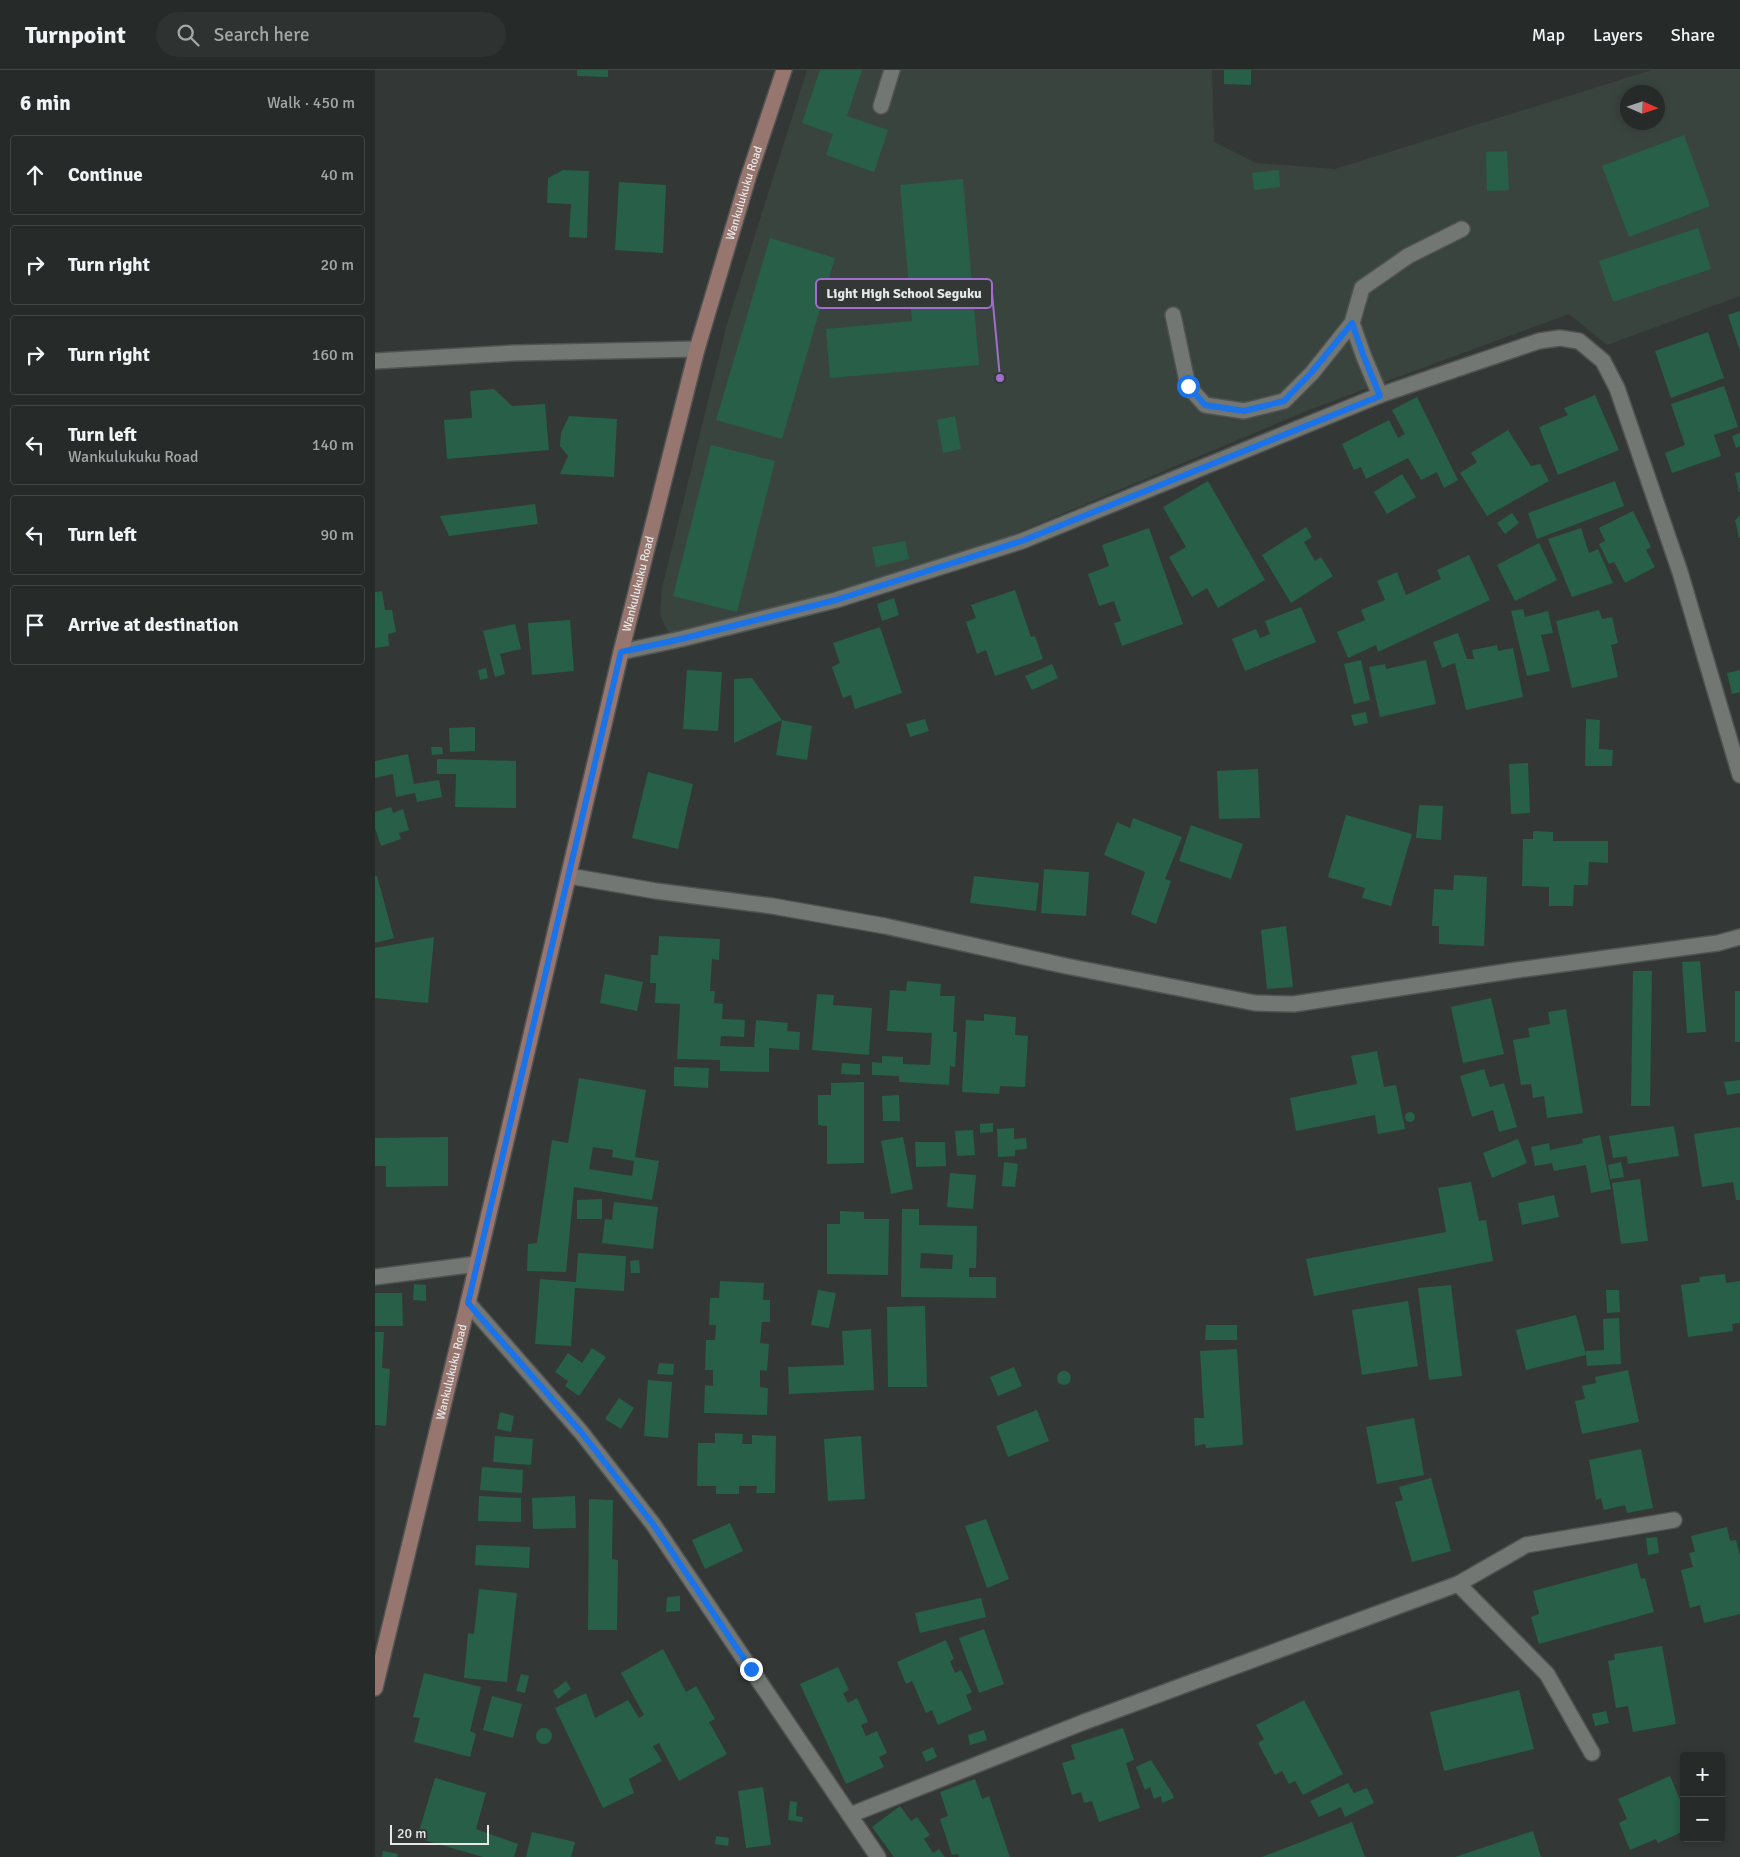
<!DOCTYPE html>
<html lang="en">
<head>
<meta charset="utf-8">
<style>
  :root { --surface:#262a28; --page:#2e3230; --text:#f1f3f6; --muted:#a4a7a8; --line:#424645 }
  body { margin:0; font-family:Signika,sans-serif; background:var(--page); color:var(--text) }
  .controls { position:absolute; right:15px; bottom:15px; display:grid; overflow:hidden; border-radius:5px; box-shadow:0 2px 8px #0003 }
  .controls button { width:45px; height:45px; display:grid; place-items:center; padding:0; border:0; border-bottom:1px solid var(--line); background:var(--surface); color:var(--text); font:25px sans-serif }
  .compass { position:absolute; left:1245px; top:15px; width:45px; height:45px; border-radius:50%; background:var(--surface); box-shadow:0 2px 8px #0003; rotate:93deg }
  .scale { position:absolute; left:15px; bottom:12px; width:99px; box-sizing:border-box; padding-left:5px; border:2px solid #e5e8e6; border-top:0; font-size:14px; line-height:18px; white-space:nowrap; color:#e5e8e6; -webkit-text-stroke:4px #333836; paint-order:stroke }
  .stop { position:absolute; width:15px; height:15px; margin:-11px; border:4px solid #1a73e8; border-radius:50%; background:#fff }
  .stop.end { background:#1a73e8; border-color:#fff; box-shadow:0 1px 5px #0008 }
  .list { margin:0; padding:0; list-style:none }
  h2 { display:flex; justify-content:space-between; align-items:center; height:65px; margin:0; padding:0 20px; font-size:21px }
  h2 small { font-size:16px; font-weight:400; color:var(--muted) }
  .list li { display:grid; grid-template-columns:32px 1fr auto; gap:15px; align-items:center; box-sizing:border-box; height:80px; margin:0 10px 10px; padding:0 10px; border:1px solid var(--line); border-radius:5px }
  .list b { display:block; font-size:19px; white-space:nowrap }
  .list p { margin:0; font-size:16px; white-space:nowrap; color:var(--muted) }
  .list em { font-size:16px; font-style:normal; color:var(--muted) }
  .icon { flex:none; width:28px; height:28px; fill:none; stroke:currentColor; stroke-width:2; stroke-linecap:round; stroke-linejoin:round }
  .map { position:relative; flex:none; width:1365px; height:1787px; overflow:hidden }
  header { display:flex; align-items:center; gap:30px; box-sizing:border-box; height:70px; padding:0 25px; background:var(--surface); border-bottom:1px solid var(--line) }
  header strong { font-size:24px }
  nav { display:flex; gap:28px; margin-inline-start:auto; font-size:18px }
  .search { width:350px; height:45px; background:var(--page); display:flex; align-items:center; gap:12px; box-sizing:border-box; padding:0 18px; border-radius:28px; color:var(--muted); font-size:19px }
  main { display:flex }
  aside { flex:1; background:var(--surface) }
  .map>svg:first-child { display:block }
  .built { fill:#3a443f; fill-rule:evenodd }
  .building { fill:#275f48; fill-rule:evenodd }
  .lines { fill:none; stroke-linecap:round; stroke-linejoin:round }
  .lane-casing { stroke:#505351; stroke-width:18 }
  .street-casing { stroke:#505351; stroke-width:18 }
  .secondary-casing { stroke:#505351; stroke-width:18 }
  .lane { stroke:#727774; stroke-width:15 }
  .street { stroke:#727774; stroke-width:15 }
  .secondary { stroke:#987670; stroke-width:15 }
  .route { stroke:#1a73e8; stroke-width:6 }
  .labels { text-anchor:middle; stroke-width:4; stroke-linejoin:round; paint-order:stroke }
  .street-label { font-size:12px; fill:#e5e8e6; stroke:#333836 }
  .leader { fill:none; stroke:#a06ecd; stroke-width:2 }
  .callout-dot { fill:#a06ecd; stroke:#333836; stroke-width:2 }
  .callout { fill:#333836; stroke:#a06ecd; stroke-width:2 }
  .callout-label { font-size:14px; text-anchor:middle; font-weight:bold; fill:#e5e8e6 }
</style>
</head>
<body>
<header>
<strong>Turnpoint</strong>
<div class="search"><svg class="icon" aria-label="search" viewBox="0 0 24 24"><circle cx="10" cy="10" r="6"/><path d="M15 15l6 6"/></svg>Search here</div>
<nav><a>Map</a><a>Layers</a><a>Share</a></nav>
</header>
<main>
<aside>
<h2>6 min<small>Walk · 450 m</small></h2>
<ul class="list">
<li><svg class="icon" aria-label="ahead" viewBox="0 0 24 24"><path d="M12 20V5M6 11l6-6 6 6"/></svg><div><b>Continue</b></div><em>40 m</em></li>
<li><svg class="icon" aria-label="right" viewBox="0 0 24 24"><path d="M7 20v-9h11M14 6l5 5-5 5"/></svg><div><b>Turn right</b></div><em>20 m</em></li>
<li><svg class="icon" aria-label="right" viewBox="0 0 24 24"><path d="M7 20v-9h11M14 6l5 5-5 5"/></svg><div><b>Turn right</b></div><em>160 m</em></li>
<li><svg class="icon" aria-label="left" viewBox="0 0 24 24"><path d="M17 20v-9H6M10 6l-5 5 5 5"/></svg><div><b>Turn left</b><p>Wankulukuku Road</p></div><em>140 m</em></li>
<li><svg class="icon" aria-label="left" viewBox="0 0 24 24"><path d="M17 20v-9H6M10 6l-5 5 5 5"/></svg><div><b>Turn left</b></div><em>90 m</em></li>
<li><svg class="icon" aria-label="arrive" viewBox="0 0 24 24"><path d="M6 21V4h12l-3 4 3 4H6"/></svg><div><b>Arrive at destination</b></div></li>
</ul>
</aside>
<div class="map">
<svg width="1365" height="1787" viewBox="0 0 1365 1787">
  <rect width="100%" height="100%" fill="#333836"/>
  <path class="built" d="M432,0H837L839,72L881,93L960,99L1277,0H1365V226L1232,275L1194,244L936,339L649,460L489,517L308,568L294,563L285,545L287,518L352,254ZM1252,22H1282V52H1252Z"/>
  <path class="building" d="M202,0H233V7L202,6Z
    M445,0H487L472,46L513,60L499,102L451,85L458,64L427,53Z
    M849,0H876V15L849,14Z
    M1309,65L1335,136L1254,167L1227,96Z
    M1132,81L1134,120L1112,121L1111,82Z
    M188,100L214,101L212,168L194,167L196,134L172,133L173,108Z
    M904,100L905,117L879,120L877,103Z
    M588,109L604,295L455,308L451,259L537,251L525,115Z
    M244,112L291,115L288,183L240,180Z
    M1323,158L1336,199L1238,232L1224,191Z
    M395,168L460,188L407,369L341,350Z
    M1365,241V281L1353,245Z
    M1333,262L1349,308L1296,328L1280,281Z
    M1349,316L1363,357L1339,365L1346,386L1297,403L1290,383L1310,375L1296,334Z
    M119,319L137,336L170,334L174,380L72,389L69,350L97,348L95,321Z
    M1220,325L1244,380L1183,405L1164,357L1193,345L1189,338Z
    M1042,327L1083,410L1069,418L1062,402L1046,410L1033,388L991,409L986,397L979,400L967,374L1014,350L1023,368L1030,364L1017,340Z
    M194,346L242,349L239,407L185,404L193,386L185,376L186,363Z
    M580,346L586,379L568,383L562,350Z
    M1133,360L1156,396L1165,394L1174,411L1112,446L1085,403L1102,392L1096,383Z
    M1365,363V376L1361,378L1357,366Z
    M336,375L400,391L362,542L298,526Z
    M1365,402V422H1364L1360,403Z
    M1027,404L1041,427L1012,444L999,422Z
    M833,411L890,510L843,538L832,518L817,527L794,487L811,477L788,437Z
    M1240,411L1249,436L1162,469L1153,443Z
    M160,434L163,454L74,466L65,446Z
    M1258,441L1276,477L1271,480L1280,497L1250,513L1239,492L1234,494L1224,474L1230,471L1224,458Z
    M1137,443L1144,453L1130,464L1122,453Z
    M1365,446V468H1364L1360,450Z
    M931,457L937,467L929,472L940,491L946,487L958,506L916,533L887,485Z
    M774,458L808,554L747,576L739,553L746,551L739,531L724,536L713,504L734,496L727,475Z
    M1206,458L1214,483L1223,479L1238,513L1197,527L1173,469Z
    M530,471L534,489L501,497L497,477Z
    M1164,473L1182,510L1140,531L1122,495Z
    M1094,485L1115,530L1003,582L1001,575L973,588L962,562L990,550L986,540L1010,530L1002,511L1022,502L1031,525L1066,509L1062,500Z
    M640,520L656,567L660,566L668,589L620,606L611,580L602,584L591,552L601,548L596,535Z
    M7,521L10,540H17L21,562L13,564L14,576L0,578V522Z
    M519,528L524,545L507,551L502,534Z
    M926,537L941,572L870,601L857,569L881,559L885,568L895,564L890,551Z
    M1148,539L1150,547L1173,541L1178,563L1166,565L1175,601L1152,606L1136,541Z
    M1224,540L1227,549L1237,547L1243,573L1236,575L1243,607L1197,618L1181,551Z
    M195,550L199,601L157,605L153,553Z
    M140,554L146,579L125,584L130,604L120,607L108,561Z
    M505,557L527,623L480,639L476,625L468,628L457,597L465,593L458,573Z
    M1083,563L1092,589H1099L1097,580L1122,575L1123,581L1138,578L1148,627L1091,640L1080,593L1067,598L1058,572Z
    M986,590L995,630L979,634L969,594Z
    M1051,590L1061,634L1005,647L994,597L1010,594L1011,599Z
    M677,594L683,608L657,620L650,606Z
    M111,598L113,608L105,610L103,600Z
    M312,600L347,602L343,661L308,659Z
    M1365,600V622L1357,624L1352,603Z
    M377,608L407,650L359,673V609Z
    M991,642L993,653L979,656L976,645Z
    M550,649L554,661L535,667L531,654Z
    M1211,649L1225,650L1224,679L1238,680L1237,696H1210Z
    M407,650L437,656L432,690L401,685Z
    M100,657V681L75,682L74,658Z
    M56,677H67L68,684L57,685Z
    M33,684L39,714L64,710L67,727L42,732L40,723L21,727L18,704L0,708V691Z
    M62,689L141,691V738L80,737L81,704H62Z
    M1153,693L1155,743L1136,744L1134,694Z
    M883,699L885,748L844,749L842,701Z
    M273,702L318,714L303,779L257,768Z
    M1044,735L1068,736L1066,770L1041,768Z
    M16,737L18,743L28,739L34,760L24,763L26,769L6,776L0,758V742Z
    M971,745L1037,764L1016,836L987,828L990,818L953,807Z
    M758,748L807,767L790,809L796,811L781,854L756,844L770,802L729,785L742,752L755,758Z
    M816,755L868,774L856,809L804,791Z
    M1158,761L1178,762V771H1233V793L1214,792L1213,815H1199L1198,836H1174V817L1147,816L1148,769H1158Z
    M669,799L714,802L711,846L666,843Z
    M1079,805L1112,807L1109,876L1064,874V856H1057L1059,819L1078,820Z
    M0,806H2L19,868L0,873Z
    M599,806L664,813L661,841L595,833Z
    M911,856L918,917L892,919L886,860Z
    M284,866L345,869L344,890L337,889L335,921H340L339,933L348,934L347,949L370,950L369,967L346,966L345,976L379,977L381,950L413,953L412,961L425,962L424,980L394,978V1002L345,1001V990L302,989L305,934L280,933L281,913H275L276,885H283Z
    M59,867L53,933L0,928V878Z
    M1325,891L1331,962L1312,963L1307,892Z
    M1258,901H1277L1275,1036H1256Z
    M230,904L268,912L262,941L225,933Z
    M532,911L566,914L565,926H580L578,962H582L580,997L575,996L574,1015L524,1012V1006L497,1005V992L507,993V986L528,987V994L555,995L557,963L512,961L515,920L531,921Z
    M1360,921H1365V972H1360Z
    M442,924L459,925L458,935L497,938L494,985L437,980Z
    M1116,928L1129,984L1088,993L1076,937Z
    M1191,939L1208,1043L1172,1048L1169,1026L1158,1028L1156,1014L1146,1015L1138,970L1155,967L1153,958L1175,954L1173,942Z
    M609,944L641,947L640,965L653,966L650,1017L625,1016L624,1024L587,1022L591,950L609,951Z
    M1002,981L1009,1017L1021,1015L1030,1059L1003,1064L1000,1045L921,1061L915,1028L982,1014L976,986Z
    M467,993L485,994V1005L466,1004Z
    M299,997L334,998L333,1018L299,1016Z
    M1109,999L1115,1017L1129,1013L1142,1057L1124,1062L1118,1040L1097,1047L1085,1006Z
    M204,1008L271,1020L260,1087L284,1091L277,1130L199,1117L191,1202L152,1201L153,1174L162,1173L177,1070L193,1073ZM218,1077L238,1080L237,1087L259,1091L257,1106L214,1099Z
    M1365,1010V1023L1352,1025L1349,1012Z
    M489,1012V1093L452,1094V1056L443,1055V1025H456V1013Z
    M524,1025L525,1051H508L507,1026Z
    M1030 1047a5 5 0 1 1 10 0a5 5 0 1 1-10 0Z
    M618,1053V1062L605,1063V1054Z
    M1299,1056L1304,1086L1253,1094L1252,1086L1238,1088L1234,1066Z
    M1365,1057V1130H1361L1358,1112L1327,1117L1319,1064Z
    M639,1058V1069L651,1068L652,1079L640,1080V1086L623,1087L622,1059Z
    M598,1060L600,1085L582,1086L580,1061Z
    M1225,1065L1236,1119L1216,1123L1211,1095L1179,1101L1177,1093L1160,1096L1156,1077L1174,1073L1175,1080L1208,1073L1207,1069Z
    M73,1067V1116L11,1117V1096H0V1068Z
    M528,1067L538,1119L516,1124L506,1071Z
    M1143,1069L1152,1093L1117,1108L1108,1083Z
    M540,1072H570L571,1096L541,1097Z
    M629,1092L643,1094L640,1117L627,1116Z
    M1246,1092L1249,1107L1235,1109L1233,1095Z
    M575,1103L601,1105L598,1139L572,1137Z
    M1265,1109L1273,1171L1246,1174L1237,1113Z
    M1096,1112L1104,1151L1111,1150L1118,1191L939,1226L931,1189L1071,1162L1063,1118Z
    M1179,1125L1184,1147L1147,1155L1143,1133Z
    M227,1129V1149H202V1130Z
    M239,1132L283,1137L278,1179L227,1173L230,1149L237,1150Z
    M527,1139H544V1155L602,1156L601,1198H594V1207H621V1228L526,1227ZM546,1183L578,1185L577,1199L545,1198Z
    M465,1141L489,1142V1149H514L513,1205L452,1204V1154H465Z
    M203,1183L251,1186L249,1221L200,1218L196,1276L160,1274L165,1209L201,1212Z
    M264,1190L265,1203H256L255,1191Z
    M1350,1204L1351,1213L1365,1211V1253L1357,1254L1358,1261L1313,1267L1306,1215L1325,1212L1324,1207Z
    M345,1211L389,1213L388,1230H395V1252H387L385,1273L394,1274L392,1301L385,1300V1317L393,1318L392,1345L329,1343L330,1315L338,1316V1300H330L331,1270H340L341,1255H334L335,1228H344Z
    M39,1214L51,1215V1231L38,1230Z
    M1076,1215L1087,1306L1054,1310L1043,1218Z
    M443,1220L461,1223L454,1258L436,1255Z
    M1231,1220H1244L1245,1242L1232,1243Z
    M0,1223H27L28,1256H0Z
    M1033,1231L1043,1296L987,1305L977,1240Z
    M550,1236L552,1317H513L512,1237Z
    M1201,1245L1211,1285V1281L1229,1280L1228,1249L1244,1248L1246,1294L1212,1296L1211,1285L1151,1300L1141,1260Z
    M831,1255H862V1270H830Z
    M496,1259L499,1320L414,1324L413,1297L469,1295L467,1261Z
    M0,1262H9L7,1298L15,1299L11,1356L0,1355Z
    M217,1278L231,1287L204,1326L190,1316L193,1311L180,1302L193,1283L207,1293Z
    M862,1279L868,1375L831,1378L830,1374L820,1376L819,1348H829L825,1281Z
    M284,1293L299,1294L298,1305L282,1304Z
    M639,1297L647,1316L623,1326L615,1307Z
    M1253,1300L1264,1352L1207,1364L1200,1331L1210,1329L1207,1316L1221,1313L1220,1307Z
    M682 1308a7 7 0 1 1 14 0a7 7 0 1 1-14 0Z
    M273,1310L297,1312L293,1368L269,1366Z
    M244,1328L259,1338L246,1359L230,1349Z
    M662,1340L674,1371L633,1387L621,1356Z
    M125,1342L139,1346L136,1362L122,1359Z
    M1039,1348L1049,1405L1002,1414L991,1357Z
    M340,1363L368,1364L367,1374H377V1365L401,1366L400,1423H381L382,1416H364V1424H341V1416H322L323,1373H340Z
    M120,1366L158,1369L156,1395L118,1392Z
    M486,1366L490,1429L453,1431L449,1369Z
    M1266,1379L1278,1438L1252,1443L1250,1435L1229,1440L1226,1428L1221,1430L1214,1390Z
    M107,1397L148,1400L147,1423L105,1420Z
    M1056,1408L1076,1481L1037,1492L1020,1432L1028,1430L1024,1417Z
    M104,1426L146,1428V1452L103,1451Z
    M200,1426L201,1458L158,1459L157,1428Z
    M214,1429L238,1430L237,1489L243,1490L242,1560H213Z
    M611,1449L634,1509L612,1518L590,1456Z
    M355,1453L368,1481L330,1499L317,1470Z
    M1352,1457L1355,1471L1361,1470L1365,1486V1544L1329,1553L1325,1535L1315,1538L1306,1500L1318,1497L1314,1483L1320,1482L1316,1466Z
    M1282,1467L1284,1483L1273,1485L1271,1468Z
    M101,1475L155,1477L154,1498L100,1495Z
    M1262,1493L1266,1509L1270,1508L1279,1542L1164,1574L1156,1547L1164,1544L1158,1521Z
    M104,1519L142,1523L132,1612L89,1608L93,1563L99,1564Z
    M305,1526V1541L291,1542L292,1527Z
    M606,1528L611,1547L545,1563L540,1543Z
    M609,1559L629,1614L604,1623L584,1568Z
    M571,1570L579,1589L575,1591L580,1603L586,1600L597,1622L591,1625L597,1640L563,1655L557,1640L551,1643L537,1611L531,1614L522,1592Z
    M1287,1576L1301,1654L1258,1662L1253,1636L1241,1638L1233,1591L1240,1590L1239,1584Z
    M288,1579L311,1622L321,1616L340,1649L334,1652L352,1684L304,1711L284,1673L278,1676L287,1691L254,1709L259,1723L228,1738L180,1638L211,1623L220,1648L253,1630L264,1648L269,1645L246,1603Z
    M463,1597L474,1620L468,1623L473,1633L482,1628L493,1652L486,1655L491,1666L502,1661L512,1683L504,1687L509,1697L471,1714L425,1614Z
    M49,1603L106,1617L95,1661L101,1664L95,1687L39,1672L45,1648L38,1647Z
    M146,1604L154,1606L150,1623L141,1621Z
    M191,1611L196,1619L183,1629L178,1621Z
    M1144,1620L1159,1679L1069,1701L1055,1642Z
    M117,1626L147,1634L138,1668L108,1660Z
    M929,1630L968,1704L928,1725L920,1711L914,1714L907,1701L900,1705L883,1673L889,1669L881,1655Z
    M1231,1641L1234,1653L1220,1656L1217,1644Z
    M161 1666a8 8 0 1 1 16 0a8 8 0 1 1-16 0Z
    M748,1658L759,1690L751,1693L765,1738L724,1752L717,1731L709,1733L706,1722L697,1725L687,1693L700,1689L696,1675Z
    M609,1660L612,1670L595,1675L593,1665Z
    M558,1677L562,1687L551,1692L547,1682Z
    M776,1690L797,1723L799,1728L787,1733L786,1726L779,1729L775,1717L770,1720L761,1697Z
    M1295,1706L1309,1739V1761L1283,1773L1281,1769L1255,1780L1244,1753L1252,1749L1243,1729Z
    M60,1708L111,1723L101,1759L143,1774L139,1787H108L42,1768Z
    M600,1709L607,1729L614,1726L635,1787H584L583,1784L577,1785L565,1749L573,1746L565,1722Z
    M973,1713L979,1723L992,1718L999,1733L970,1747L966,1737L944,1747L935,1731Z
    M388,1717L396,1775L371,1778L363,1721Z
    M415,1731L422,1732L421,1746L428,1747L427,1752L413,1750Z
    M525,1736L536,1751L542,1747L555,1765L549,1769L558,1783L564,1779L570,1787H519L497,1757Z
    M977,1752L990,1787H887Z
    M1158,1761L1166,1787H1080Z
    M157,1762L200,1772L196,1787H151Z
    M341,1766L354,1768L353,1776L340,1774Z
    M8,1781L23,1784L22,1787H7Z"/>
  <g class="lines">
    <g class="lane-casing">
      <path id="lane" d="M506,36L517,0
        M798,245L813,316L830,335L869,341L909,331L937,303L977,253L987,218L1033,186L1087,159
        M977,253L989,287L1005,325
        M1217,1683L1172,1604L1083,1514L1151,1475L1299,1450"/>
    </g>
    <g class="street-casing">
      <path id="street" d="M0,291L139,283L322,279
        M246,582L306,569L461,530L647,471L1005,325L1164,271L1185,268L1204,271L1228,291L1242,318L1305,502L1365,705
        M194,806L281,821L397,836L510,856L691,896L880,933L919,934L1142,900L1343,873L1365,867
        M0,1207L102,1194
        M93,1233L206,1362L278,1454L503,1787
        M475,1745L709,1652L1083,1514"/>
    </g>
    <g class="secondary-casing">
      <g id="secondary">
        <path id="s1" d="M0,1618L93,1233L246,582L322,279L373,108L409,0"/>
      </g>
    </g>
    <use href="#lane" class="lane"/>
    <use href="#street" class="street"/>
    <use href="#secondary" class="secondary"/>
  </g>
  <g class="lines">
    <path class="route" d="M376,1599L278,1454L206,1362L93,1233L246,582L306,569L461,530L647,471L1005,326L989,287L977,253L936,303L909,331L869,341L830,335L813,316"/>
  </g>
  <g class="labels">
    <g class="street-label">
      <text dy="4" stroke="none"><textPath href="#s1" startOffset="1540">Wankulukuku Road</textPath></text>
      <text dy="4" stroke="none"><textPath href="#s1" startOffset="1135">Wankulukuku Road</textPath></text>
      <text dy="4" stroke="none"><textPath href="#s1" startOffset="325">Wankulukuku Road</textPath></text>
    </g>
  </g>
  <path class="leader" d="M625 308L617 223"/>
  <circle class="callout-dot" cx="625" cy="308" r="5"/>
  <rect class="callout" x="441" y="209" width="176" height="29" rx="5"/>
  <g class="callout-label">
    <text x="529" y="228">Light High School Seguku</text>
  </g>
</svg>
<div class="controls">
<button>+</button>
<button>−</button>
</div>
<svg class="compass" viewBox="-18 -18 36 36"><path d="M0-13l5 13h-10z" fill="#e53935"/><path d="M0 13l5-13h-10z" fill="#a4a7a8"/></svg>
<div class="scale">20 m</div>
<div class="stop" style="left:813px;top:316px"></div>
<div class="stop end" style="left:376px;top:1599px"></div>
</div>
</main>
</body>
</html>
